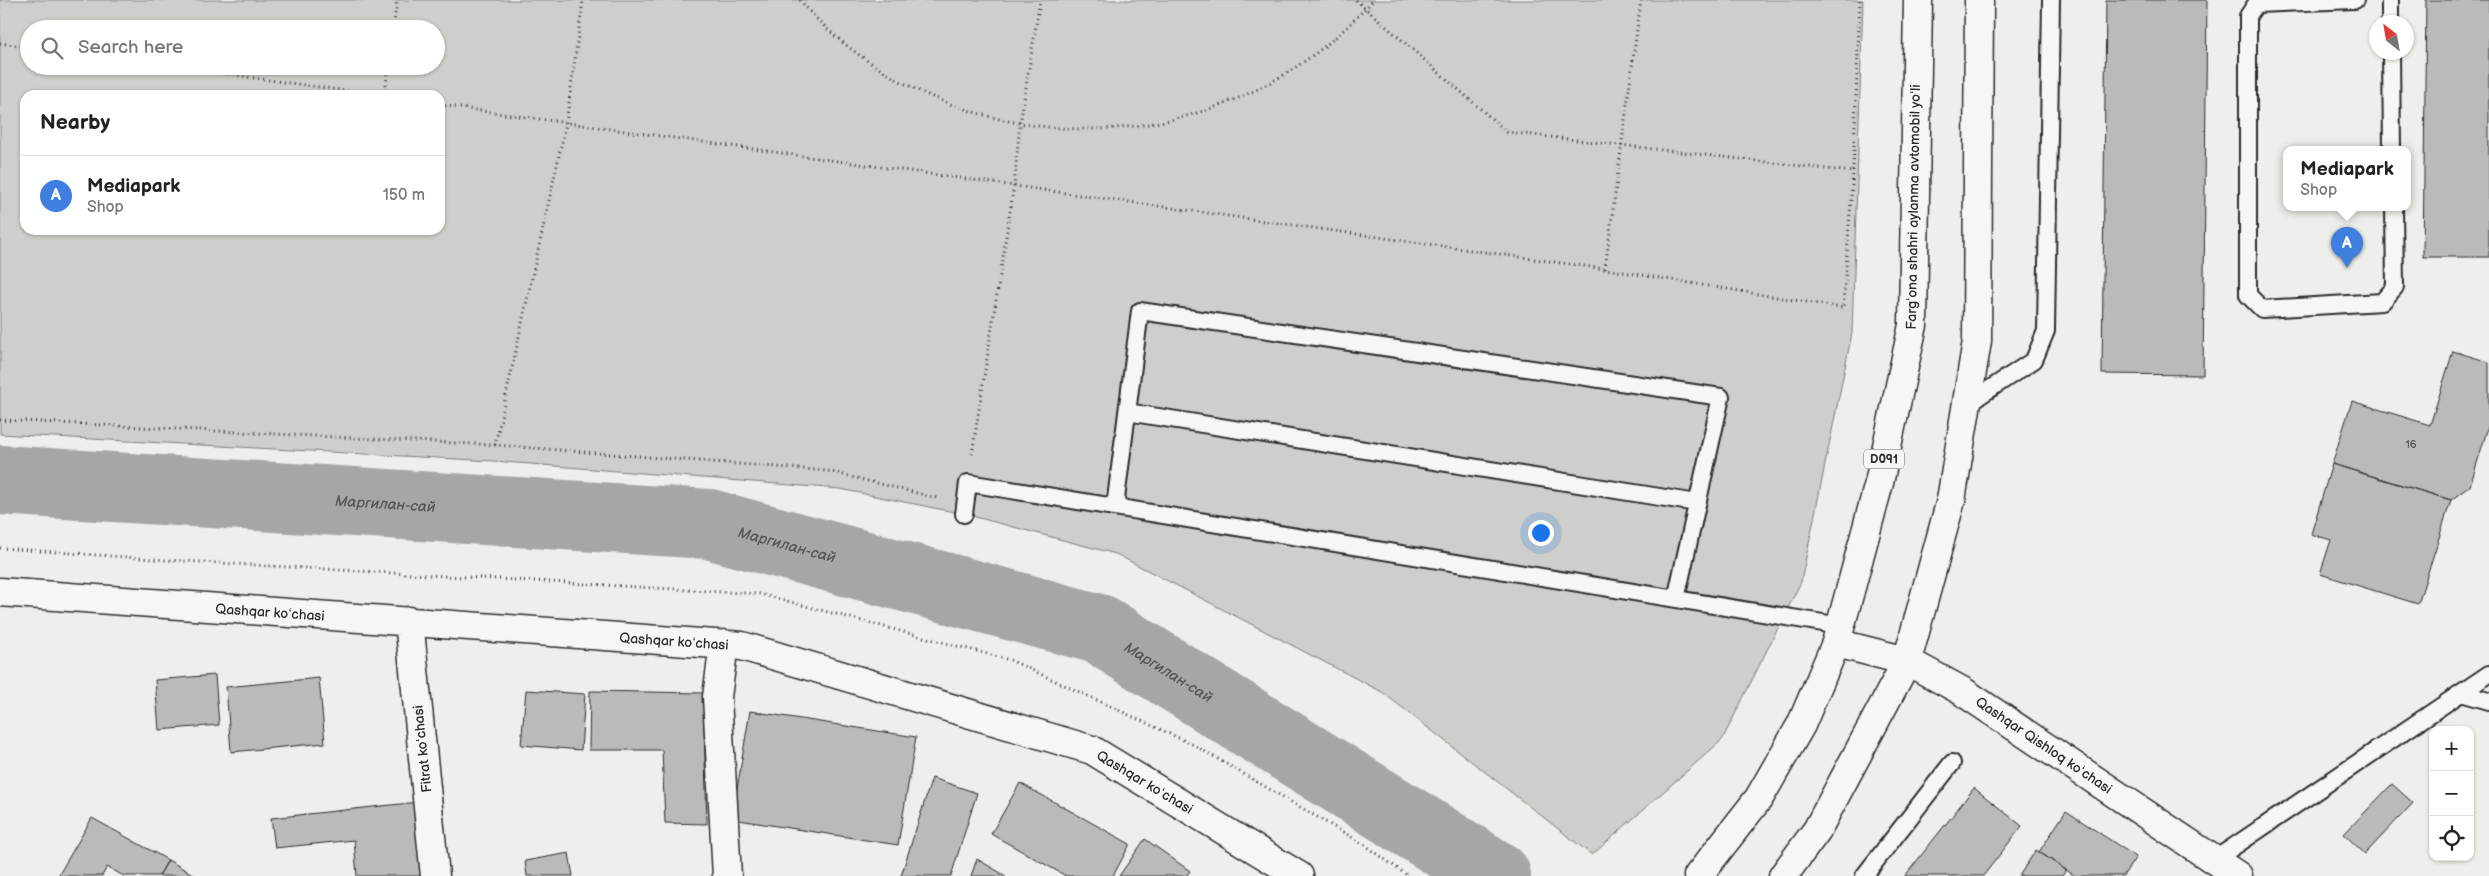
<!DOCTYPE html>
<html lang="en">
<head>
<meta charset="utf-8">
<style>
  :root { --surface:#fff; --page:#f6f6f6; --text:#222; --muted:#767676; --line:#e0e0e0; --accent:#2563eb }
  body { margin:0; font-family:"Balsamiq Sans",sans-serif; background:var(--page); color:var(--text) }
  .controls { position:absolute; right:15px; bottom:15px; display:grid; overflow:hidden; border-radius:10px; box-shadow:0 1px 4px #0004 }
  .controls button { width:45px; height:45px; display:grid; place-items:center; padding:0; border:0; border-bottom:1px solid var(--line); background:var(--surface); color:var(--text); font:25px sans-serif }
  .compass { position:absolute; left:2369px; top:15px; width:45px; height:45px; border-radius:50%; background:var(--surface); box-shadow:0 1px 4px #0004; rotate:329deg }
  .you { position:absolute; left:1540px; top:532px; width:18px; height:18px; margin:-12px; border:4px solid #fff; border-radius:50%; background:#1a73e8; box-shadow:0 0 0 8px #1a73e833 }
  .badge { display:grid; place-items:center; width:32px; height:32px; border-radius:50%; background:var(--accent); color:#fff; font-size:16px; font-weight:700 }
  .pin { position:absolute; translate:-50% -41px; filter:drop-shadow(0 1px 2px #0008) }
  .pin::after { content:''; position:absolute; top:26px; width:18px; height:15px; background:inherit; clip-path:polygon(0 0,100% 0,50% 100%) }
  .popup { position:absolute; left:2283px; top:146px; width:128px; height:65px; box-sizing:border-box; display:grid; place-content:center; border-radius:10px; background:var(--surface); filter:drop-shadow(0 1px 4px #0005); font-size:16px; white-space:nowrap; color:var(--muted) }
  .popup b { font-size:19px; color:var(--text) }
  .popup::after { content:''; position:absolute; left:50%; top:100%; margin-left:-10px; border:10px solid transparent; border-top-color:var(--surface) }
  .list { margin:0; padding:0; list-style:none }
  h2 { display:flex; justify-content:space-between; align-items:center; height:65px; margin:0; padding:0 20px; font-size:21px }
  h2 small { font-size:16px; font-weight:400; color:var(--muted) }
  .list li { display:grid; grid-template-columns:32px 1fr auto; gap:15px; align-items:center; box-sizing:border-box; height:80px; padding:0 20px; border-top:1px solid var(--line) }
  .list b { display:block; font-size:19px; white-space:nowrap }
  .list p { margin:0; font-size:16px; white-space:nowrap; color:var(--muted) }
  .list em { font-size:16px; font-style:normal; color:var(--muted) }
  .icon { flex:none; width:28px; height:28px; fill:none; stroke:currentColor; stroke-width:2; stroke-linecap:round; stroke-linejoin:round }
  .map { position:relative; flex:none; width:2489px; height:876px; overflow:hidden }
  .search { position:absolute; background:var(--surface); box-shadow:0 1px 4px #0004; left:20px; top:20px; width:425px; height:55px; display:flex; align-items:center; gap:12px; box-sizing:border-box; padding:0 18px; border-radius:28px; color:var(--muted); font-size:19px }
  .panel { position:absolute; background:var(--surface); box-shadow:0 1px 4px #0004; left:20px; top:90px; width:425px; height:145px; border-radius:15px }
  .map>svg:first-child { display:block }
  .green { fill:#cececa; stroke:#7c7c7a; fill-rule:evenodd }
  .lines { fill:none; stroke-linecap:round; stroke-linejoin:round }
  .river { stroke:#a6a6a3; stroke-width:70 }
  .building { fill:#babab7; stroke:#2b2b2b }
  .lane-casing { stroke:#2b2b2b; stroke-width:20 }
  .street-casing { stroke:#2b2b2b; stroke-width:31 }
  .secondary-casing { stroke:#2b2b2b; stroke-width:31 }
  .highway-casing { stroke:#2b2b2b; stroke-width:31 }
  .path { stroke:#2b2b2b; stroke-width:3; stroke-dasharray:1 4; stroke-linecap:butt }
  .lane { stroke:#f6f6f2; stroke-width:16 }
  .street { stroke:#f6f6f2; stroke-width:28 }
  .secondary { stroke:#f6f6f2; stroke-width:28 }
  .highway { stroke:#f6f6f2; stroke-width:28 }
  .labels { text-anchor:middle; stroke-width:4; stroke-linejoin:round; paint-order:stroke }
  .number-label { font-size:11px; fill:#4f4f4e }
  .shield { fill:#f6f6f2; stroke:#686867; stroke-width:1 }
  .shield-label { font-size:12px; font-weight:bold; fill:#2b2b2b }
  .street-label { font-size:14px; fill:#2b2b2b; stroke:#f6f6f2 }
  .water-label { font-size:15px; font-style:italic; fill:#565655; stroke:#f6f6f2 }
</style>
</head>
<body>
<div class="map">
<svg width="2489" height="876" viewBox="0 0 2489 876">
  <rect width="100%" height="100%" fill="#eeeeea"/>
  <filter id="ink" filterUnits="userSpaceOnUse"><feTurbulence type="fractalNoise" baseFrequency=".02" numOctaves="2"/><feDisplacementMap in="SourceGraphic" scale="10" xChannelSelector="R" yChannelSelector="G"/><feConvolveMatrix kernelMatrix="1 2 1 2 8 2 1 2 1" color-interpolation-filters="sRGB"/></filter>
  <g filter="url(#ink)">
    <path class="green" d="M0,0H1863L1852,333L1801,582L1722,740L1592,855L1382,692L1116,554L964,514L840,489L493,461L0,434ZM29,29H436V66H29ZM25,95H440V230H25Z"/>
    <g class="lines">
      <path class="river" id="s1" d="M0,480L709,524L1099,629L1496,876"/>
    </g>
    <path class="building" d="M2106,0H2207L2203,375L2102,374Z
      M2426,0H2489V257H2423Z
      M2453,351L2489,362V424L2470,486L2451,500L2332,464L2352,401L2430,425Z
      M2332,464L2451,500L2418,604L2320,574L2331,540L2311,534Z
      M215,675L219,725L159,730L155,680Z
      M319,678L325,743L231,752L226,687Z
      M526,690L585,694L581,750L521,745Z
      M590,691L703,693L707,824L665,823L662,750H589Z
      M750,711L916,737L898,845L732,819Z
      M932,778L977,793L951,876H901Z
      M1020,783L1130,844L1113,876H1066L991,834Z
      M2392,784L2413,803L2365,854L2344,834Z
      M1974,788L2022,826L1983,876H1905Z
      M419,802L427,876H357L354,840L275,848L271,818Z
      M2066,811L2136,857L2123,876H2075L2039,852Z
      M92,818L168,860L159,876H124L107,867L102,876H58Z
      M1145,839L1190,871L1186,876H1119Z
      M2036,850L2066,870L2062,876H2019Z
      M569,853L573,876H527L525,861Z
      M977,859L1006,876H971Z
      M168,860L196,876H159Z"/>
    <g class="lines">
      <g class="lane-casing">
        <path id="lane" d="M2355,0L2256,4L2248,16V295L2262,309L2382,302L2395,287L2394,207
          M2390,0V22
          M2391,52L2392,149
          M1967,404L2034,360L2046,331L2051,0
          M1127,412L1697,503
          M1115,507L1140,311L1721,397L1676,599
          M964,514L968,483L1841,626
          M2461,693L2489,701
          M2214,860L2489,674
          M1864,876L1952,763"/>
      </g>
      <g class="street-casing">
        <path id="street" d="M0,592L742,646L1092,750L1299,876
          M409,621L435,876
          M724,644L717,697L727,876"/>
      </g>
      <g class="secondary-casing">
        <path id="secondary" d="M1836,643L1907,661L1962,691L2238,876"/>
      </g>
      <g class="highway-casing">
        <path id="highway" d="M1698,876L1759,798L1801,725L1836,643L1879,483L1913,325L1918,0
          M1783,876L1817,830L1907,661L1951,500L1977,341L1979,0"/>
      </g>
      <path class="path" d="M800,0C825,31 859,57 893,77C1051,168 1252,138 1373,0
        M1356,0L1507,132L1853,172
        M393,29L397,0
        M0,43L29,47
        M169,66L376,95
        M385,95L388,66
        M440,105L1605,269L1843,308L1853,172L1860,0
        M1605,269L1641,0
        M0,420L495,445L828,471L937,498
        M495,445L566,124L583,0
        M972,454L1014,186L1020,124L1040,0
        M0,548L166,560L760,594L1010,660L1194,745L1365,845L1408,876"/>
      <use href="#lane" class="lane"/>
      <use href="#street" class="street"/>
      <use href="#secondary" class="secondary"/>
      <use href="#highway" class="highway"/>
    </g>
  </g>
  <g class="labels">
    <g class="number-label">
      <text x="2411" y="448">16</text>
    </g>
    <rect class="shield" x="1864" y="449.5" width="40" height="19" rx="4"/>
    <g class="shield-label">
      <text x="1884" y="463">D091</text>
    </g>
    <g class="street-label">
      <text transform="translate(1913 207) rotate(-89)" y="5">Fargʻona shahri aylanma avtomobil yoʻli</text>
      <text transform="translate(270 612) rotate(4)" y="5">Qashqar koʻchasi</text>
      <text transform="translate(674 641) rotate(4)" y="5">Qashqar koʻchasi</text>
      <text transform="translate(2044 745) rotate(34)" y="5">Qashqar Qishloq koʻchasi</text>
      <text transform="translate(422 749) rotate(-96)" y="5">Fitrat koʻchasi</text>
      <text transform="translate(1145 782) rotate(31)" y="5">Qashqar koʻchasi</text>
    </g>
    <g class="water-label">
      <text dy="5" stroke="none"><textPath href="#s1" startOffset="386">Маргилан-сай</textPath></text>
      <text dy="5" stroke="none"><textPath href="#s1" startOffset="791">Маргилан-сай</textPath></text>
      <text dy="5" stroke="none"><textPath href="#s1" startOffset="1196">Маргилан-сай</textPath></text>
    </g>
  </g>
</svg>
<div class="controls">
<button>+</button>
<button>−</button>
<button><svg class="icon" aria-label="locate" viewBox="0 0 24 24"><circle cx="12" cy="12" r="6"/><path d="M12 2v4M12 18v4M2 12h4M18 12h4"/></svg></button>
</div>
<svg class="compass" viewBox="-18 -18 36 36"><path d="M0-13l5 13h-10z" fill="#e53935"/><path d="M0 13l5-13h-10z" fill="#767676"/></svg>
<div class="you"></div>
<div class="pin badge" style="left:2347px;top:268px;background:#3f7fe0">A</div>
<div class="popup"><b>Mediapark</b>Shop</div>
<div class="search"><svg class="icon" aria-label="search" viewBox="0 0 24 24"><circle cx="10" cy="10" r="6"/><path d="M15 15l6 6"/></svg>Search here</div>
<section class="panel">
<h2>Nearby<small></small></h2>
<ul class="list">
<li><span class="badge" style="background:#3f7fe0">A</span><div><b>Mediapark</b><p>Shop</p></div><em>150 m</em></li>
</ul>
</section>
</div>
</body>
</html>
